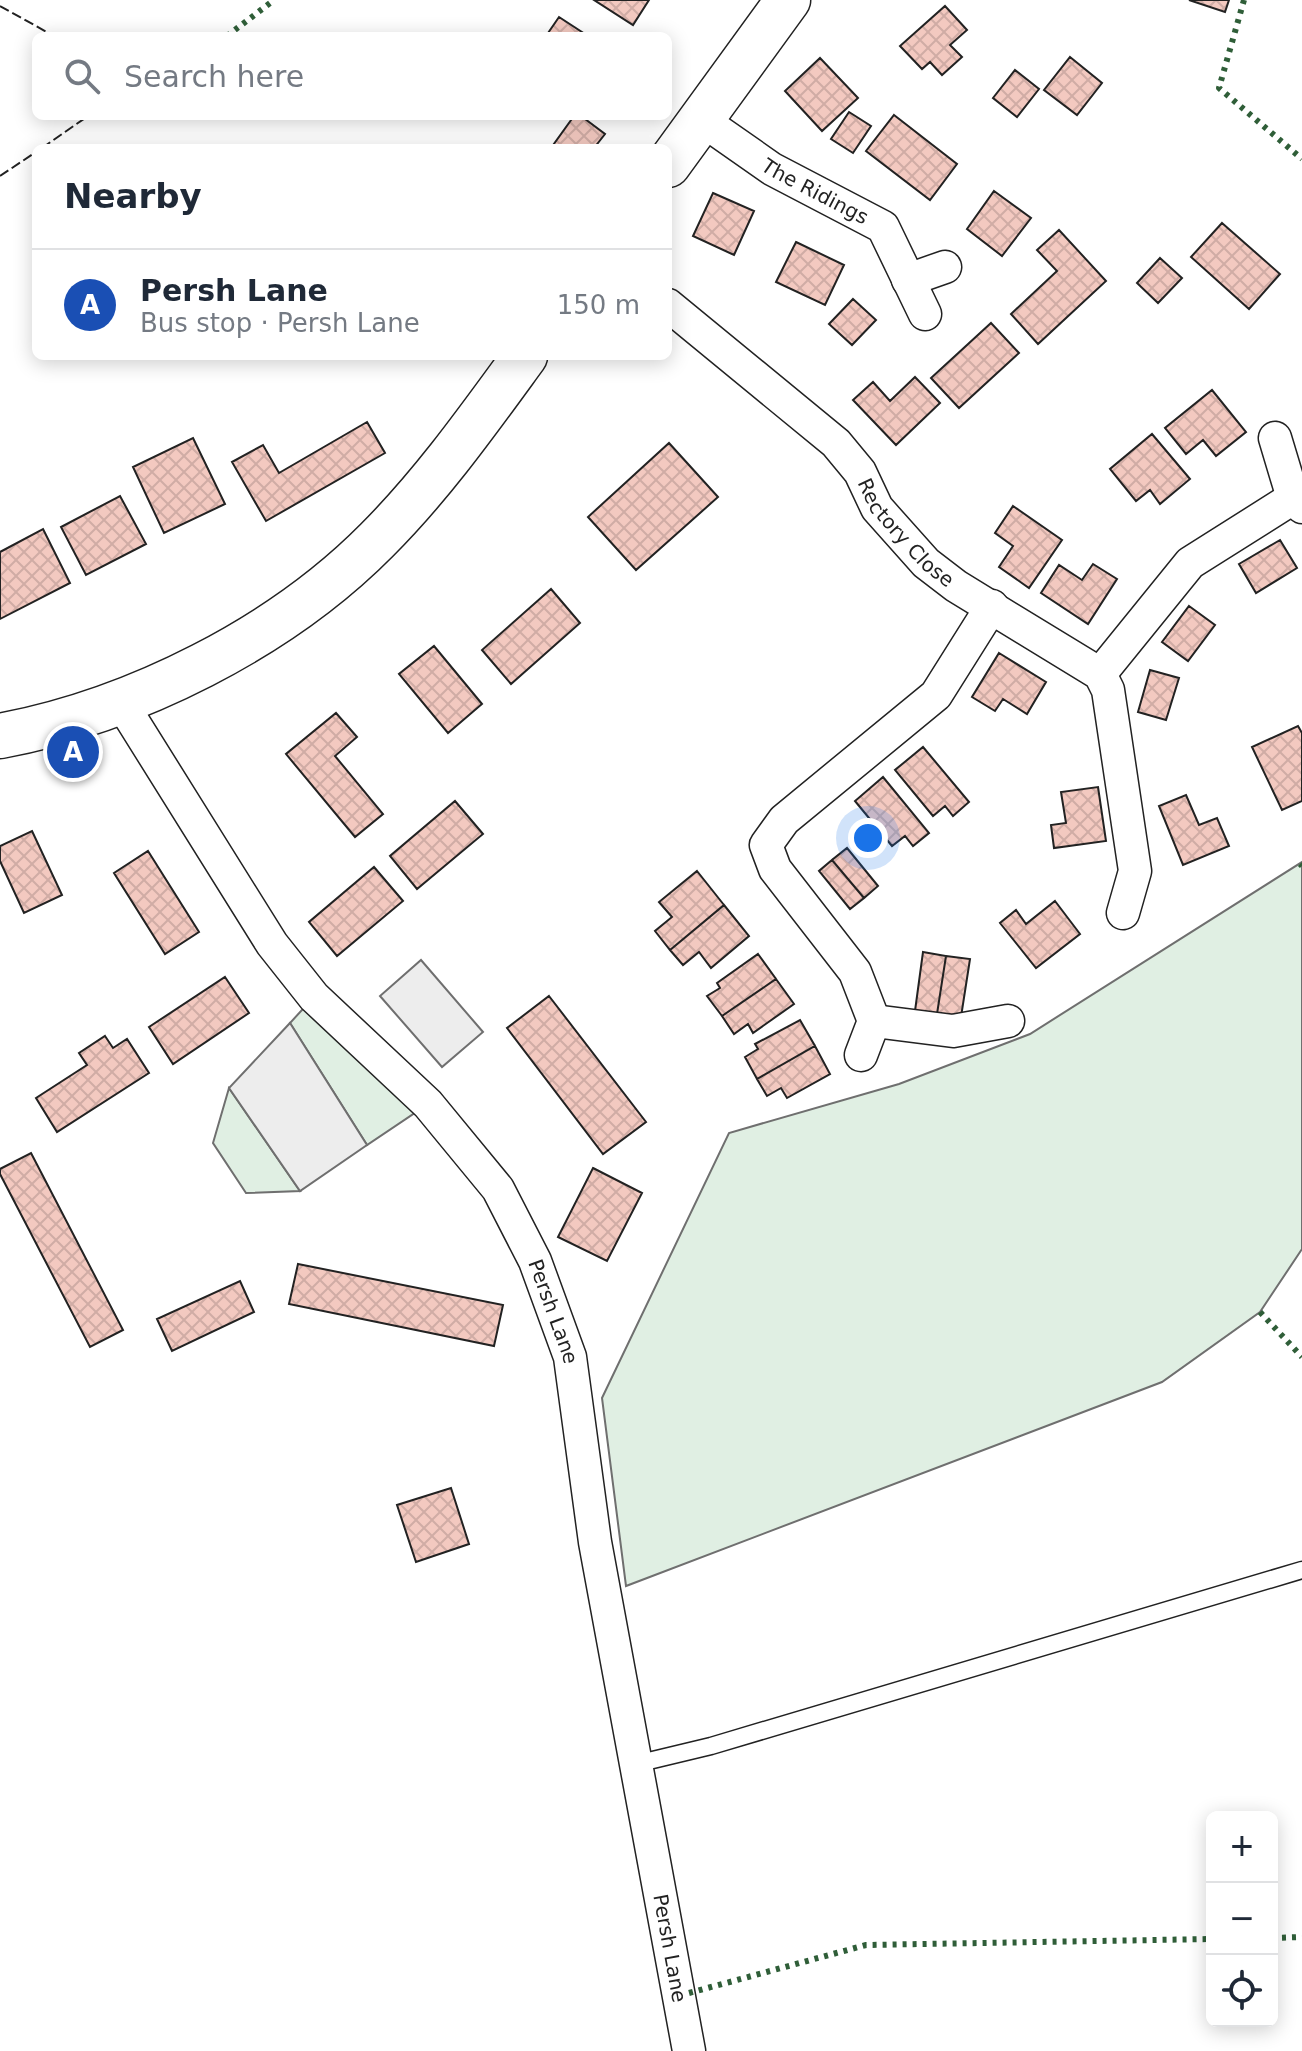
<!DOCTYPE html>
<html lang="en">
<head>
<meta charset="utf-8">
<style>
  :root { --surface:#fff; --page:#f6f6f7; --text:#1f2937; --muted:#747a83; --line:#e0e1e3; --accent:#111827 }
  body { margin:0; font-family:"DejaVu Sans",sans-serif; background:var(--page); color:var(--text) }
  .controls { position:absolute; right:24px; bottom:24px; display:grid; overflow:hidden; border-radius:12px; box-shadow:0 4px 20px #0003 }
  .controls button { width:72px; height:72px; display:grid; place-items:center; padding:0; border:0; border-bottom:2px solid var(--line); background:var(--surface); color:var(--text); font:40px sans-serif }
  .you { position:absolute; left:868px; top:838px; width:28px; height:28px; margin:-20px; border:6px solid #fff; border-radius:50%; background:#1a73e8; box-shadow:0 0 0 12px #1a73e833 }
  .badge { display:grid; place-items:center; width:52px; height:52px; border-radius:50%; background:var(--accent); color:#fff; font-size:26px; font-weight:700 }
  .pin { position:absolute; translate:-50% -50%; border:4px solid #fff; box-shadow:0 2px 8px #0006 }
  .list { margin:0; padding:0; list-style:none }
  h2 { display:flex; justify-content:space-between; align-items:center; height:104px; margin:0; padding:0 32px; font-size:34px }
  h2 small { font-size:26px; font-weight:400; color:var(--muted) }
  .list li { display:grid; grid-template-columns:52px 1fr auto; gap:24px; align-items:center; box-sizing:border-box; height:112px; padding:0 32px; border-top:2px solid var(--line) }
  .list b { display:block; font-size:30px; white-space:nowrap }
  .list p { margin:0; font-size:26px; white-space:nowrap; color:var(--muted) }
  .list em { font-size:26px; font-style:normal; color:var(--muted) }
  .icon { flex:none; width:44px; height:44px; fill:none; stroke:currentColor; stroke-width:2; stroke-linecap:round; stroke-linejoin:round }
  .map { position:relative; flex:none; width:1302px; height:2051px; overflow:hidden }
  .search { position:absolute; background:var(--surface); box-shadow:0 4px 20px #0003; left:32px; top:32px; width:640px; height:88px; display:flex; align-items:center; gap:20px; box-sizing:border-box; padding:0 28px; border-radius:12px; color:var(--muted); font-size:30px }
  .panel { position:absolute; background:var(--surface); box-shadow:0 4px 20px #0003; left:32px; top:144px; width:640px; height:216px; border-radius:12px }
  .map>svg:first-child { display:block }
  .grass { fill:#e0efe3; stroke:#6f6f6f; stroke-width:2 }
  .parking { fill:#ededed; stroke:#6f6f6f; stroke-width:2 }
  .building { fill:url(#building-cross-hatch); stroke:#222; stroke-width:2 }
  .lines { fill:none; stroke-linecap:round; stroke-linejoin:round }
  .lane-casing { stroke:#222; stroke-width:19 }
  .street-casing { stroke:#222; stroke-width:35 }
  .highway-casing { stroke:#222; stroke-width:47 }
  .lane { stroke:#fff; stroke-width:16 }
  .street { stroke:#fff; stroke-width:32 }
  .highway { stroke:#fff; stroke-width:44 }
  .hedge { stroke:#2f5e38; stroke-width:6; stroke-dasharray:4 6; stroke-linecap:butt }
  .fence { stroke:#222; stroke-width:2; stroke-dasharray:10 4; stroke-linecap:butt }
  .labels { text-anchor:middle; stroke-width:6; stroke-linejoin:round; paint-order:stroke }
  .street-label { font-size:20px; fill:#222; stroke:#fff }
</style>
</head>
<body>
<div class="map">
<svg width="1302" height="2051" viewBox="0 0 1302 2051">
  <defs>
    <pattern id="building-cross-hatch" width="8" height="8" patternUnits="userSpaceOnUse" patternTransform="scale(2)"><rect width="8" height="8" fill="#f3c9c0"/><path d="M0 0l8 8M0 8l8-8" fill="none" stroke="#d0aca5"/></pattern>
  </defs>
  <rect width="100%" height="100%" fill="#fff"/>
  <path class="grass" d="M1302,862V1249L1260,1312L1162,1382L626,1586L602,1398L729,1133L899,1084L1030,1034Z
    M314,997L428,1104L367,1145L290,1023Z
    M229,1088L300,1191L246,1193L213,1143Z"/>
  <path class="parking" d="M421,960L483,1032L442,1067L380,996Z
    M290,1023L367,1145L300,1191L229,1088Z"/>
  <path class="building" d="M594,0H649L633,25Z
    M1189,0H1229L1225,12Z
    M945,6L967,30L950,45L962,57L942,75L930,62L922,69L900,46Z
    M559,17L588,36H546Z
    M1070,57L1102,83L1077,115L1044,90Z
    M820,58L858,98L822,131L785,91Z
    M1015,70L1039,89L1017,117L993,98Z
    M849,112L871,126L853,153L831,139Z
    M894,115L957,164L930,200L866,151Z
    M574,116H581L605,134L594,148H551Z
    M994,191L1031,218L1002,256L967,229Z
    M713,193L754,211L734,255L693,236Z
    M1222,223L1280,274L1249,309L1191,257Z
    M1059,230L1106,281L1038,344L1011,314L1057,271L1037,250Z
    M796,242L844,265L825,305L776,282Z
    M1160,258L1182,278L1158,303L1137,283Z
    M853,299L876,320L852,345L829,324Z
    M991,323L1019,353L959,408L931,378Z
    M915,377L940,403L896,445L853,400L873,382L890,401Z
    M1212,390L1246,432L1216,456L1203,440L1186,454L1165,428Z
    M367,422L385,453L266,521L232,462L263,445L279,473Z
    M1152,434L1190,479L1160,504L1150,490L1136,501L1110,469Z
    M193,438L225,504L164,533L133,467Z
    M669,443L718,497L636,570L588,517Z
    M120,496L146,544L86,575L61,527Z
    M1013,506L1062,540L1029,588L999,567L1013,546L995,533Z
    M43,529L70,583L0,619V552Z
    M1280,540L1297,568L1256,593L1239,564Z
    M1093,564L1117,579L1088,624L1041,593L1059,565L1082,580Z
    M551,589L580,623L511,684L482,650Z
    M1189,606L1215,625L1188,661L1162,642Z
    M434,646L482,704L448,733L399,674Z
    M999,653L1046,682L1027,714L1003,699L995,711L972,697Z
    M1150,670L1179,678L1166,720L1138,712Z
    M336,713L357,737L335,756L383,814L355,837L286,754Z
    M1298,726L1302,733V801L1282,810L1252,747Z
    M923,747L969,802L953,816L945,806L933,816L895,770Z
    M883,777L929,833L913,846L905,836L892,846L855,801Z
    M1098,787L1106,841L1054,848L1051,825L1066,823L1061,792Z
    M1186,795L1199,825L1217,818L1229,846L1183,865L1159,806Z
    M455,801L483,834L417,889L390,856Z
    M32,831L62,895L24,913L0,861V846Z
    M847,848L878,886L864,898L832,860Z
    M148,851L199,932L165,954L114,873Z
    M832,860L864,898L850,909L819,871Z
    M374,867L403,901L337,956L309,922Z
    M697,871L724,905L670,950L655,931L672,917L659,902Z
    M1055,901L1080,934L1036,968L1000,923L1016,910L1026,924Z
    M724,905L749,936L711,968L699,952L683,965L670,950Z
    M923,952L946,956L937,1014L915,1011Z
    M758,954L776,979L722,1016L707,996L720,988L717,983Z
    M946,956L970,959L961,1017L937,1014Z
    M225,977L249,1013L173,1064L149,1027Z
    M776,979L794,1004L753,1033L748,1024L734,1034L722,1016Z
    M549,996L646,1122L603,1154L507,1028Z
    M800,1020L815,1046L757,1079L745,1057L758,1049L755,1044Z
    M105,1036L113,1048L127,1039L149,1073L57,1132L36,1098L87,1065L79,1053Z
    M815,1046L830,1074L787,1098L781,1088L767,1096L757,1079Z
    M31,1153L123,1330L90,1347L0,1174V1169Z
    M593,1168L642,1193L607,1261L558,1237Z
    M298,1264L503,1305L494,1346L289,1304Z
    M240,1281L254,1312L172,1351L157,1319Z
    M451,1488L469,1544L416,1562L397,1505Z"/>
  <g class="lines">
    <g class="lane-casing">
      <path id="lane" d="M636,1764L711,1746L1302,1570"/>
    </g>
    <g class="street-casing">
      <g id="street">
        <path id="s1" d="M702,120L772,169L883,227L925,314"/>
        <path d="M908,280L945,267"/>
        <path id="s2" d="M668,305L836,443L860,472L877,508L926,563L956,586L1100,674L1108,690L1135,871L1123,913"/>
        <path d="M1275,438L1293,498L1302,507"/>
        <path d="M1100,674L1190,563L1293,498"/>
        <path id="s3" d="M122,704L272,944L314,997L428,1104L498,1189L535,1261L570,1357L595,1542L689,2051"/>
        <path d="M874,1021L953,1031L1008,1021"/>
        <path d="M861,1055L874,1021L855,972L775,869L766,845L784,820L936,695L992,606"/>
      </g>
    </g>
    <g class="highway-casing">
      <path id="highway" d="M668,165L788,0
        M0,736C134,711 280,638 377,540C433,484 479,419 525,356"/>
    </g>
    <use href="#lane" class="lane"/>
    <use href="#street" class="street"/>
    <use href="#highway" class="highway"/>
    <path class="hedge" d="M1244,0L1219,88L1302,159
      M227,36L274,0
      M1300,864L1302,866
      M1260,1312L1302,1357
      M1272,1938L1302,1937
      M689,1993L866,1945L1212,1939"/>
    <path class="fence" d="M0,6L54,36
      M42,148L88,116
      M0,176L36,152"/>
  </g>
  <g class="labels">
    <g class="street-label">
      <text dy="7" stroke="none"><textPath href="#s1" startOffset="134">The Ridings</textPath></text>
      <text dy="7" stroke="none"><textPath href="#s2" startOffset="332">Rectory Close</textPath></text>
      <text dy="7" stroke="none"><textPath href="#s3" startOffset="752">Persh Lane</textPath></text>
      <text dy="7" stroke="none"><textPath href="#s3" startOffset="1400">Persh Lane</textPath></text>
    </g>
  </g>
</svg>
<div class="controls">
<button>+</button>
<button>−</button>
<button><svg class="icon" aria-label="locate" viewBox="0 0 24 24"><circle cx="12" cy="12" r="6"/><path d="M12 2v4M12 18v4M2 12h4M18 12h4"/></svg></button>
</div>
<div class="you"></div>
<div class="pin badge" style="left:73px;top:752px;background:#1a4fb4">A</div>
<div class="search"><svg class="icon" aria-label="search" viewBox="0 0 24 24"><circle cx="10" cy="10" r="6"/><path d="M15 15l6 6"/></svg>Search here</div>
<section class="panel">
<h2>Nearby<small></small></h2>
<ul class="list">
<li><span class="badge" style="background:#1a4fb4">A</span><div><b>Persh Lane</b><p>Bus stop · Persh Lane</p></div><em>150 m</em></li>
</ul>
</section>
</div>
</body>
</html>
